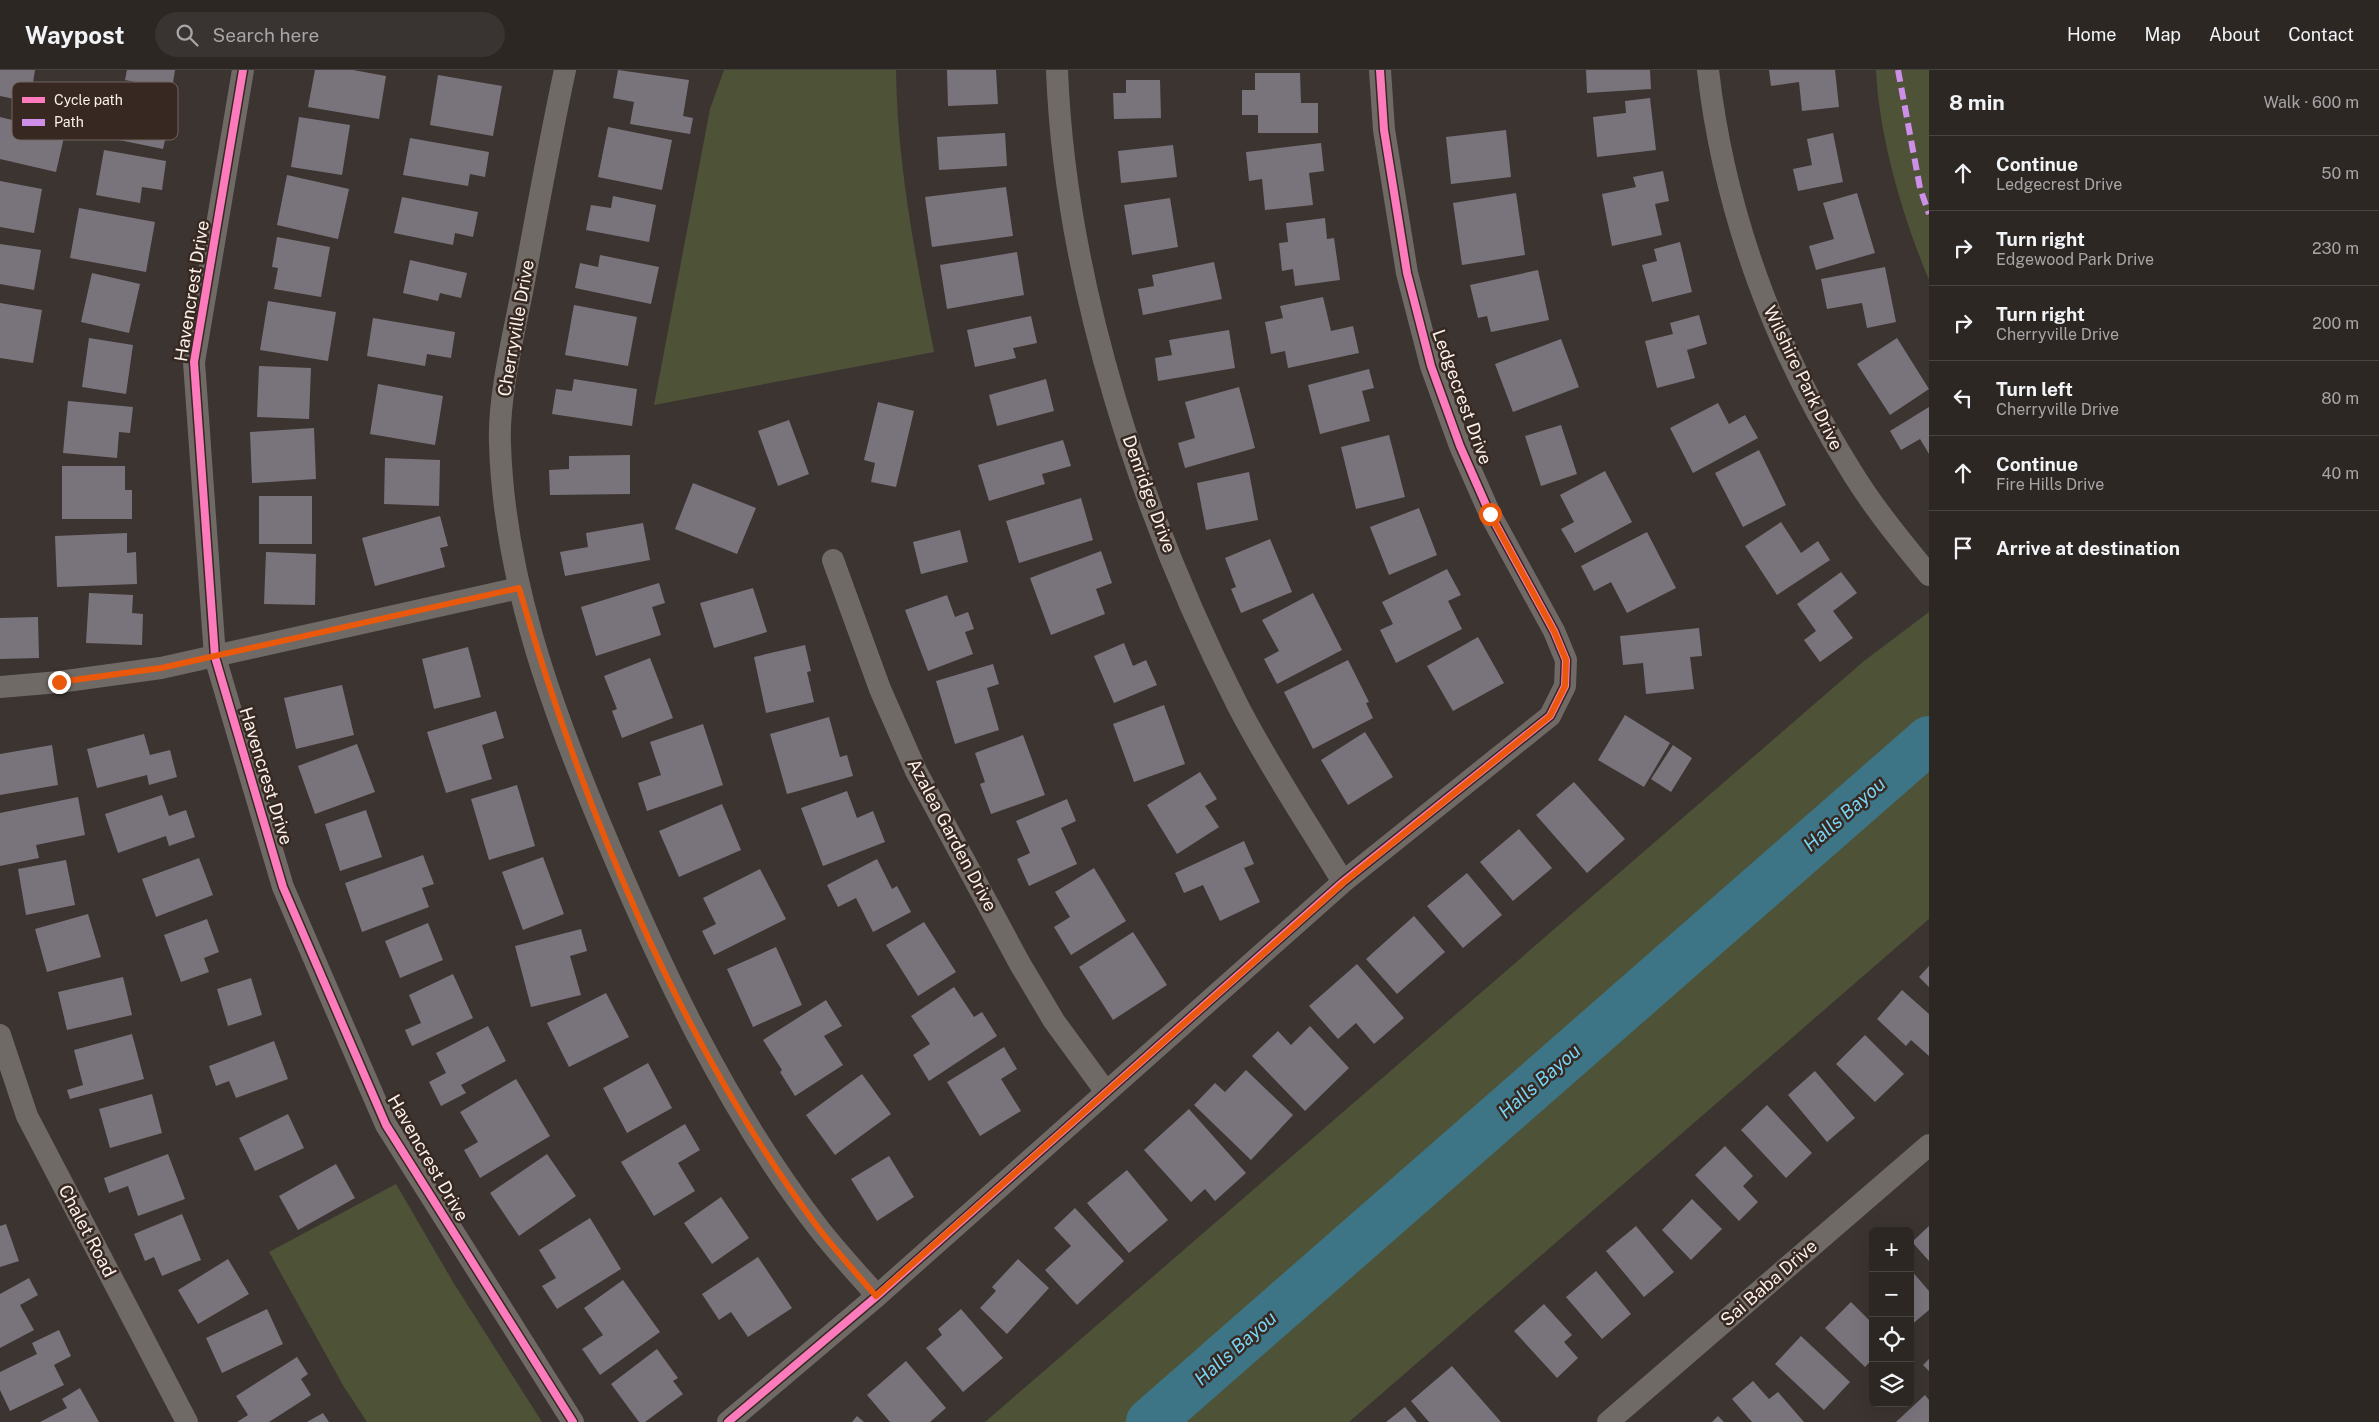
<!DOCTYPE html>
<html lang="en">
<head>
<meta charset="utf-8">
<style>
  :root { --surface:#2d2724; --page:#393331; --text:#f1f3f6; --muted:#a7a5a6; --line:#484441 }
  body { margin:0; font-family:"Public Sans",sans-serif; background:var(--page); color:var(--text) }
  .controls { position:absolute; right:15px; bottom:15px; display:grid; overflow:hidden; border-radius:8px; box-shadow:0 5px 20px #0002 }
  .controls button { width:45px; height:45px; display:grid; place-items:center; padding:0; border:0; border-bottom:1px solid var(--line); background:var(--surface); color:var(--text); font:25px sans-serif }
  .stop { position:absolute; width:15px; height:15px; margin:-11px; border:4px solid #ea580c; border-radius:50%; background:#fff }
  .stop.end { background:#ea580c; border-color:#fff; box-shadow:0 1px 5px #0008 }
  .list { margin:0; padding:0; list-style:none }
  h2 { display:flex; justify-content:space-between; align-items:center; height:65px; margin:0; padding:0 20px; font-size:21px }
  h2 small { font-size:16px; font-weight:400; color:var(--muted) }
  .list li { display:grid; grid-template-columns:32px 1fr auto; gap:15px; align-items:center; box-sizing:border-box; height:75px; padding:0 20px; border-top:1px solid var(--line) }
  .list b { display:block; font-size:19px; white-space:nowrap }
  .list p { margin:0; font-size:16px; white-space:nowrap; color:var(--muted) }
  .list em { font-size:16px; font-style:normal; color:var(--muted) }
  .icon { flex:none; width:28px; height:28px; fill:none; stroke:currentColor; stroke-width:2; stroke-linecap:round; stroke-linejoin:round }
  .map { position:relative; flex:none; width:1929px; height:1352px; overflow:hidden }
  header { display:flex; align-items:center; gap:30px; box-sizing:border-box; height:70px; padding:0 25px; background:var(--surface); border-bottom:1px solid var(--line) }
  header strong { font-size:24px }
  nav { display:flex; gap:28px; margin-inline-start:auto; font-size:18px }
  .search { width:350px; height:45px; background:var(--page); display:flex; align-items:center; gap:12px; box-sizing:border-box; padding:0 18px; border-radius:28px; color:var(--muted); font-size:19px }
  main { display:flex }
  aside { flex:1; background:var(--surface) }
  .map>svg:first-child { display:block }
  .green { fill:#4e5237 }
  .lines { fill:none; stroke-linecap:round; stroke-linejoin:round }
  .river { stroke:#3e7586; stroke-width:48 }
  .building { fill:#79747c }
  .street { stroke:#706a66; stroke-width:22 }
  .quiet { stroke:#ce8fe9; stroke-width:6; stroke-dasharray:12 6; stroke-linecap:butt }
  .cycleway-casing { stroke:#372921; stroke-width:11 }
  .cycleway { stroke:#fd7abc; stroke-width:8 }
  .route { stroke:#ea580c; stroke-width:6 }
  .labels { text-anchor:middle; stroke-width:5; stroke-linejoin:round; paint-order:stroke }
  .street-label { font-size:18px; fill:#fbf1ec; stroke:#372921 }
  .water-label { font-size:19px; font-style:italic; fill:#77d6f7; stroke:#372921 }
  .key { fill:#372921; stroke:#72655e; stroke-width:1 }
  .key-label { font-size:14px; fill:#fbf1ec }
</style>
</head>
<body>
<header>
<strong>Waypost</strong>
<div class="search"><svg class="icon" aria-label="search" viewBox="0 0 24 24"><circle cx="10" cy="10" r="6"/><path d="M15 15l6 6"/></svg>Search here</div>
<nav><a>Home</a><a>Map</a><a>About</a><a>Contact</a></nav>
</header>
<main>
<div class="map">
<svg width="1929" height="1352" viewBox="0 0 1929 1352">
  <rect width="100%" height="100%" fill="#3c3430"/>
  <path class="green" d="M724,0H896C897,95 916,189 934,282L654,335L710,39Z
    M1876,0H1929V210C1903,148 1879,67 1876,0Z
    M1929,542V849L1349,1352H985L1864,591Z
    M396,1114L453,1212L542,1352H367L344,1317L269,1182Z"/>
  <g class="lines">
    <path class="river" d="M1150,1352L1929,670"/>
  </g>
  <path class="building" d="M0,0H35L30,32L0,26Z
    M127,0H175L172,19L125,10Z
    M315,0H353L386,6L379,49L308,37Z
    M618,0L689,10L683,46L693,48L690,64L630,54L634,32L613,28Z
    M947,0H996L998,34L948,36Z
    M1586,0H1650L1651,19L1587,23Z
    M1769,0H1835L1839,37L1802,41L1799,12L1771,16Z
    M1255,3H1300L1301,33H1318V63H1258V45H1242V20H1255Z
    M438,5L502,16L493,66L430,55Z
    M1126,10H1160L1161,48L1114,49L1113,23H1126Z
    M130,22L174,31L163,79L119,70Z
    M1650,28L1656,80L1597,87L1593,47L1626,43L1625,31Z
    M0,47L65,63L56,102L0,89Z
    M299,47L350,55L342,105L291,97Z
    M608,57L672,70L662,120L598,107Z
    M1506,60L1511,107L1451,114L1446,67Z
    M1005,63L1007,96L939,100L937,67Z
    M1833,63L1843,112L1798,121L1793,99L1812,95L1807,69Z
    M410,68L489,82L485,107L470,104L468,116L403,105Z
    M1321,73L1324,101L1309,103L1313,135L1265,140L1262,109L1249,111L1246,82Z
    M1173,75L1177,107L1121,113L1118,81Z
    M104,80L166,91L162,120L142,117L140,133L96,125Z
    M1663,101L1669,131L1655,134L1662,165L1612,176L1602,124L1636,117L1633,107Z
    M287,105L349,119L338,169L277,155Z
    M0,111L42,119L34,163L0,157Z
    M1006,117L1013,166L932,177L925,127Z
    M1516,123L1525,185L1462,195L1453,133Z
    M1857,123L1875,183L1816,200L1809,176L1834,169L1823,133Z
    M613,126L656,135L649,172L586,160L591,135L611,138Z
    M402,127L478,142L473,167L455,163L453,175L394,163Z
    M1170,128L1178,177L1132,185L1124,135Z
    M79,138L155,152L146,202L70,188Z
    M1325,148L1327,169L1334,168L1340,210L1295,216L1293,199L1282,201L1279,173L1288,172L1286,153Z
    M277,167L330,177L321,227L274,219L278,198L272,197Z
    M1680,172L1692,222L1652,232L1642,195L1657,191L1654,179Z
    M0,174L41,180L34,220L0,214Z
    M1017,182L1024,225L947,239L940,195Z
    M600,185L659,197L651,234L575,218L580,193L598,197Z
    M410,190L467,203L461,228L440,223L438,231L403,223Z
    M1214,192L1222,229L1143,245L1138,219L1154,216L1152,205Z
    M1885,197L1896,252L1867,258L1862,233L1827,239L1821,209Z
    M1538,200L1549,250L1491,262L1487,246L1478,248L1470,215Z
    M92,203L140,214L129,263L81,252Z
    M1323,227L1331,261L1353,256L1359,283L1288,298L1285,281L1271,284L1265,252L1283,248L1280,236Z
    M268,231L336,242L328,291L260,280Z
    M0,233L42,240L33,293L0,288Z
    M574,235L637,247L628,296L565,285Z
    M1699,245L1707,274L1687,280L1695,308L1657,318L1645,271L1673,264L1670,253Z
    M1031,246L1037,273L1013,278L1016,288L975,297L967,260Z
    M373,248L455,262L451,288L427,284L425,296L367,286Z
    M1229,260L1235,298L1158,311L1155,288L1172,285L1169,270Z
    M89,268L133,275L126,324L82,317Z
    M1897,268L1929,319L1890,345L1857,294Z
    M1561,269L1579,317L1513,342L1495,294Z
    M259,296L311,298L309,349L257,347Z
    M1369,299L1374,318L1362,321L1370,351L1320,364L1308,315Z
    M574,309L637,319L632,356L552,344L556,319L572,321Z
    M1046,309L1054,341L997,356L989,325Z
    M378,314L443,326L435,375L370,364Z
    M1239,317L1255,378L1185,398L1178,373L1195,368L1185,332Z
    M68,331L133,337L130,363L119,362L117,388L63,383Z
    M878,332L914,341L896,417L871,412L875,393L864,390Z
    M1718,333L1729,354L1745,345L1758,368L1693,403L1670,358Z
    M1929,337V384L1920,369L1901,380L1890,361Z
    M789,350L809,404L778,416L758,361Z
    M1561,355L1577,404L1541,416L1525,366Z
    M314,358L316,409L252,413L250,362Z
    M1389,365L1405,427L1356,439L1341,377Z
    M1063,370L1071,396L1042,404L1045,414L989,431L978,395Z
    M1759,380L1786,435L1743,457L1715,403Z
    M630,385V424L550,425L549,400L569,399V386Z
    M385,388L440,390L439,436L384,434Z
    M62,396H125V420H132V449H62Z
    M1605,401L1632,452L1575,483L1561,459L1574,452L1560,425Z
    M1249,402L1258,450L1206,460L1197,413Z
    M693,413L756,438L737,484L675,459Z
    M259,426H312V474H259Z
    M1081,428L1093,470L1019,493L1006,451Z
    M1419,438L1437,485L1389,505L1370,457Z
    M440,446L448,476L440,478L445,497L375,516L362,468Z
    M1781,452L1801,483L1818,471L1830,490L1777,525L1745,476Z
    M643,453L650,490L565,506L560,482L588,477L586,463Z
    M960,460L968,492L921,504L913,472Z
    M1647,462L1676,518L1627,543L1611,512L1594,521L1581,496Z
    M127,463V483L136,482L137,514L57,517L55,466Z
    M1270,469L1292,522L1241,543L1231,519L1236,517L1225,488Z
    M1101,481L1112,513L1096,519L1105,544L1051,565L1030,508Z
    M266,482L316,484L315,535L264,534Z
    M1447,499L1461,525L1448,531L1462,559L1396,593L1380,560L1393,554L1382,532Z
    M1841,502L1857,523L1833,541L1853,568L1820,592L1804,570L1816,561L1797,534Z
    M659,513L665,533L652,537L661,565L596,586L581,537Z
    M753,518L767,562L714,578L700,533Z
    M89,523L133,525L132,543L143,544L142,575L86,573Z
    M1313,523L1342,580L1277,614L1264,589L1279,581L1262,550Z
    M947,525L955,547L968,542L974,559L965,562L973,584L928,601L905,540Z
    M38,547L39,588L0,589V548Z
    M1699,558L1702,586L1690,587L1694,619L1646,624L1643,593L1623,595L1620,566Z
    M1478,567L1504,613L1453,641L1427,596Z
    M1124,573L1133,596L1146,590L1157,615L1114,633L1094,586Z
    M805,575L811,601L807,602L814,632L766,643L754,587Z
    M468,577L481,627L434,639L422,589Z
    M650,588L673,648L622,668L612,641L617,639L604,606Z
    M1348,590L1369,632L1366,633L1373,648L1313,679L1284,622Z
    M993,594L999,614L987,618L999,660L955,674L936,611Z
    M342,615L354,665L296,679L284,628Z
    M1164,635L1185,694L1134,712L1113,654Z
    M496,641L504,668L482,675L492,709L446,723L427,662Z
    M1625,645L1670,673L1644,717L1598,690Z
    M829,647L840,687L847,685L853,706L787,724L770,664Z
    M703,654L723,715L647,741L638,713L661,705L650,672Z
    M1365,662L1393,707L1348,735L1321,690Z
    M144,664L150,685L170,680L177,707L149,715L147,705L97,718L87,679Z
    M1023,665L1045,725L991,744L980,714L985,712L975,683Z
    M357,674L375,722L315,744L298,696Z
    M52,675L58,715L0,725V684Z
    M1673,675L1692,688L1671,722L1651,709Z
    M1200,702L1217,729L1205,736L1219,757L1177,784L1147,735Z
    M1574,712L1625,769L1587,803L1536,745Z
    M517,715L535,776L489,790L471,729Z
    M847,721L857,748L873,741L885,772L823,796L801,738Z
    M162,725L169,746L186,740L195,767L169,776L166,766L118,783L105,744Z
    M78,727L85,765L36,775L39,788L0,796V743Z
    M1067,729L1076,751L1061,758L1077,794L1029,816L1017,789L1030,783L1016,751Z
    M722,734L741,780L679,807L659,761Z
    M366,740L382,787L340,801L325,754Z
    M1519,759L1552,798L1513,831L1480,792Z
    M1244,771L1254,794L1244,798L1260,832L1220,851L1203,815L1184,823L1175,803Z
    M423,785L434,814L422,818L429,837L362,862L345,813Z
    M543,787L564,844L523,860L502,802Z
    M199,788L213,825L156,847L142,809Z
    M877,789L892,819L897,816L911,842L873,862L856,828L838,837L827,815Z
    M66,790L75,835L26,845L18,799Z
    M1094,798L1126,851L1071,885L1054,857L1070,847L1055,822Z
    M760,799L786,849L714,885L702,861L716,854L703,828Z
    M1467,803L1502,845L1463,878L1427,836Z
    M88,844L101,887L47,902L35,859Z
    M1414,846L1445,882L1397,924L1366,889Z
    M207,849L219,882L204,888L209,902L181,912L164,865Z
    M924,852L956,902L918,926L886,875Z
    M428,853L443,890L400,908L385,871Z
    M581,859L587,881L570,886L581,925L531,937L515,876Z
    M1133,862L1167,915L1113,950L1079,897Z
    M776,877L802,935L753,957L727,899Z
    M1357,894L1404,948L1374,974L1356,953L1338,969L1309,936Z
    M1929,896V917L1919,907Z
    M453,904L473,948L412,976L405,960L421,953L409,925Z
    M123,907L132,945L67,960L58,922Z
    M251,908L262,945L228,956L217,919Z
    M954,917L974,947L982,942L997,966L929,1011L913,985L930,974L911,946Z
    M1902,920L1929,944V986L1911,970L1906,976L1877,949Z
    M606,923L629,967L569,997L547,953Z
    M826,930L842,956L824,966L843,995L795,1026L780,1002L782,1000L763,970Z
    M488,956L506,991L461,1015L466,1023L441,1036L429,1012L446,1003L436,983Z
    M1310,956L1349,998L1305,1041L1252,986L1278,961L1291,975Z
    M132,964L144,1009L70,1029L67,1020L83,1015L74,980Z
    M1865,965L1904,1004L1875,1032L1836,994Z
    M274,971L288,1009L236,1028L229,1011L216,1016L209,996Z
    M1004,977L1017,999L1001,1009L1021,1041L980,1066L947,1012Z
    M648,993L672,1038L627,1063L603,1018Z
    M1246,1000L1293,1045L1251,1090L1194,1035L1215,1013L1225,1022Z
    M1815,1001L1855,1048L1827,1072L1788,1025Z
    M862,1004L891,1044L835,1085L806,1045Z
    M516,1009L550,1066L480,1108L464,1080L478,1072L460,1042Z
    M152,1024L162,1063L110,1078L99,1039Z
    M1767,1035L1812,1083L1786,1108L1741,1060Z
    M1189,1039L1246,1103L1215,1131L1205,1119L1191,1132L1144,1080Z
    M288,1044L304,1078L255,1101L239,1068Z
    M685,1054L700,1080L678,1093L695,1121L654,1146L621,1092Z
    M1725,1076L1753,1106L1743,1116L1758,1132L1739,1151L1695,1105Z
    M168,1084L185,1129L138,1146L128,1116L109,1123L104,1108Z
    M547,1084L576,1126L519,1166L490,1123Z
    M889,1086L914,1127L877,1151L851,1109Z
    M336,1094L355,1128L298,1160L279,1126Z
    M1127,1100L1168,1150L1129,1183L1087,1133Z
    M721,1127L749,1168L712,1194L684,1153Z
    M1692,1129L1722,1159L1691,1190L1662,1160Z
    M1075,1138L1124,1191L1077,1235L1045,1200L1071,1176L1054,1158Z
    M182,1144L201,1190L162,1206L154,1187L145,1191L134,1164Z
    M590,1148L621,1199L557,1239L542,1216L556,1208L539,1180Z
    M6,1154L19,1191L0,1197V1156Z
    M1636,1156L1674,1202L1644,1227L1606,1181Z
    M1929,1156V1191L1912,1172Z
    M758,1187L792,1238L748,1267L731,1242L719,1250L702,1224Z
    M228,1189L249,1224L198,1254L178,1220Z
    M1018,1189L1049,1218L1007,1264L980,1238L996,1221L992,1217Z
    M1910,1199L1929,1221V1240L1910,1256Z
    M1596,1201L1631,1244L1602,1269L1566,1227Z
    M29,1208L38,1225L20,1235L34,1260L0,1278V1224Z
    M623,1210L660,1262L600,1305L582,1279L603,1265L584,1238Z
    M1851,1232L1873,1254V1289L1865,1297L1825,1258Z
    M1544,1234L1572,1265L1564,1272L1578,1288L1557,1308L1514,1261Z
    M267,1239L283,1274L222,1303L206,1268Z
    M961,1239L1003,1288L963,1322L926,1278L942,1265L938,1259Z
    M59,1260L71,1286L54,1295L64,1315L10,1341L0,1320V1302L37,1284L32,1273Z
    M1801,1266L1850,1312L1824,1340L1775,1294Z
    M657,1279L678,1308L673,1311L683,1324L645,1352H639L611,1314Z
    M297,1287L308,1304L301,1309L311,1325L269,1352H237L248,1345L236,1326Z
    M1929,1289V1301L1923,1295Z
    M906,1291L946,1338L930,1352H890L867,1325Z
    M1452,1296L1501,1352H1429L1411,1331Z
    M1753,1311L1769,1329L1778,1322L1804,1352H1752L1732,1329Z
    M80,1318L99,1352H40L67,1338L62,1329Z
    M1925,1325L1929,1330V1352H1896Z
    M1405,1337L1417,1352H1386Z
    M323,1343L329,1352H307Z
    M857,1346L864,1352H852Z
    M1718,1346L1724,1352H1712Z"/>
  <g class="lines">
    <path class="street" d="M243,0L194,292L215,587L283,817L386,1055L573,1352
      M565,0C549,74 536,148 522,222C513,267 498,329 500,374C504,505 549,631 599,751C658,893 726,1039 820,1160C838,1183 858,1204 877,1226
      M1057,0C1065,212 1142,448 1238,636C1269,696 1308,754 1343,812
      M1708,0C1724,142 1775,279 1850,399C1873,437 1901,471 1929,505
      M833,490L880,619L916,701L1020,894L1054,951L1106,1022
      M0,617L59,612L161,598L519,518
      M0,965L27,1046L187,1352
      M728,1352L877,1226L1343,812L1550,646L1565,616L1566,590L1554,561L1490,444L1460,376L1431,296L1407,203L1384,60L1380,0
      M1608,1352L1929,1075"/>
    <path class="quiet" d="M1898,0L1920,118L1929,144"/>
    <g class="cycleway-casing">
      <path id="cycleway" d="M243,0L194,292L215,587L283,817L386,1055L573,1352
        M728,1352L877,1226L1343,812L1550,646L1565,616L1566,590L1554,561L1490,444L1460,376L1431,296L1407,203L1384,60L1380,0"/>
    </g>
    <use href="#cycleway" class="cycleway"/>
  </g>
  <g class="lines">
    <path class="route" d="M59,612L161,598L519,518C583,739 680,974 819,1159C837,1182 857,1204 876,1226L1344,812L1550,646L1565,616L1566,590L1554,561L1490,444"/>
  </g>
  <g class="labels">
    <g class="street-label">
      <text transform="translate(192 221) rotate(-81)" y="6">Havencrest Drive</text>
      <text transform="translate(516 258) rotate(-80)" y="6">Cherryville Drive</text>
      <text transform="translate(1803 308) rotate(64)" y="6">Wilshire Park Drive</text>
      <text transform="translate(1462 327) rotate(70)" y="6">Ledgecrest Drive</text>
      <text transform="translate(1149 424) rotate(70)" y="6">Denridge Drive</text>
      <text transform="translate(266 706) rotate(73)" y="6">Havencrest Drive</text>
      <text transform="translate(952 765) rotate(62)" y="6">Azalea Garden Drive</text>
      <text transform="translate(428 1088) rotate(60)" y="6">Havencrest Drive</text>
      <text transform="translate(87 1161) rotate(62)" y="6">Chalet Road</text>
      <text transform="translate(1769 1213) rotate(-41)" y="6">Sai Baba Drive</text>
    </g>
    <g class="water-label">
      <text transform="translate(1844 744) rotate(-41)" y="7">Halls Bayou</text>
      <text transform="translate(1539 1011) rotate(-41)" y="7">Halls Bayou</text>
      <text transform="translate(1235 1278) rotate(-41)" y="7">Halls Bayou</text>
    </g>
  </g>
  <rect x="12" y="12" width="166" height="58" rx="8" class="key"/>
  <rect x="22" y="27" width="23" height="6" fill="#fd7abc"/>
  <rect x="22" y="49" width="23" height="7" fill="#ce8fe9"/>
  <g class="key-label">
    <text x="54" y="35">Cycle path</text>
    <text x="54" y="57">Path</text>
  </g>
</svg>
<div class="controls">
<button>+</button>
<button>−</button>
<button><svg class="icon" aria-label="locate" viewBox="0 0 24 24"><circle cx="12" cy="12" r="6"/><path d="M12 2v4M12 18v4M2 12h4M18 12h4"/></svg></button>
<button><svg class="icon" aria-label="layers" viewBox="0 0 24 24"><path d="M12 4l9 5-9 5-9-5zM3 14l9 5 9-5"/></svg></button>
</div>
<div class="stop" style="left:1490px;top:444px"></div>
<div class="stop end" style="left:59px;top:612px"></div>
</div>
<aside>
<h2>8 min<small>Walk · 600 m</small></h2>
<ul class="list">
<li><svg class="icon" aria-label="ahead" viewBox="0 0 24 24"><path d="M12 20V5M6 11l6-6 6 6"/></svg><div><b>Continue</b><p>Ledgecrest Drive</p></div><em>50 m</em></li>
<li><svg class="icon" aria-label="right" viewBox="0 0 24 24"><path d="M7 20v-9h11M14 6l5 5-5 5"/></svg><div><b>Turn right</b><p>Edgewood Park Drive</p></div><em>230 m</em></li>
<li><svg class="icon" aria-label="right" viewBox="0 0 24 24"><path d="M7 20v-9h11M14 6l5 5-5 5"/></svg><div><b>Turn right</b><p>Cherryville Drive</p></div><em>200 m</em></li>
<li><svg class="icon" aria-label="left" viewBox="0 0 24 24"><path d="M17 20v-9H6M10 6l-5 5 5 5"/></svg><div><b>Turn left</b><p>Cherryville Drive</p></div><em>80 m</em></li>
<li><svg class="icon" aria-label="ahead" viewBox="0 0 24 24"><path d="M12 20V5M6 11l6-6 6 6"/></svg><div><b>Continue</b><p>Fire Hills Drive</p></div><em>40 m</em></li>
<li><svg class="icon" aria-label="arrive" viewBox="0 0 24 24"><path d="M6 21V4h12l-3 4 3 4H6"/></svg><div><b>Arrive at destination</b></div></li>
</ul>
</aside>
</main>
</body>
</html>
